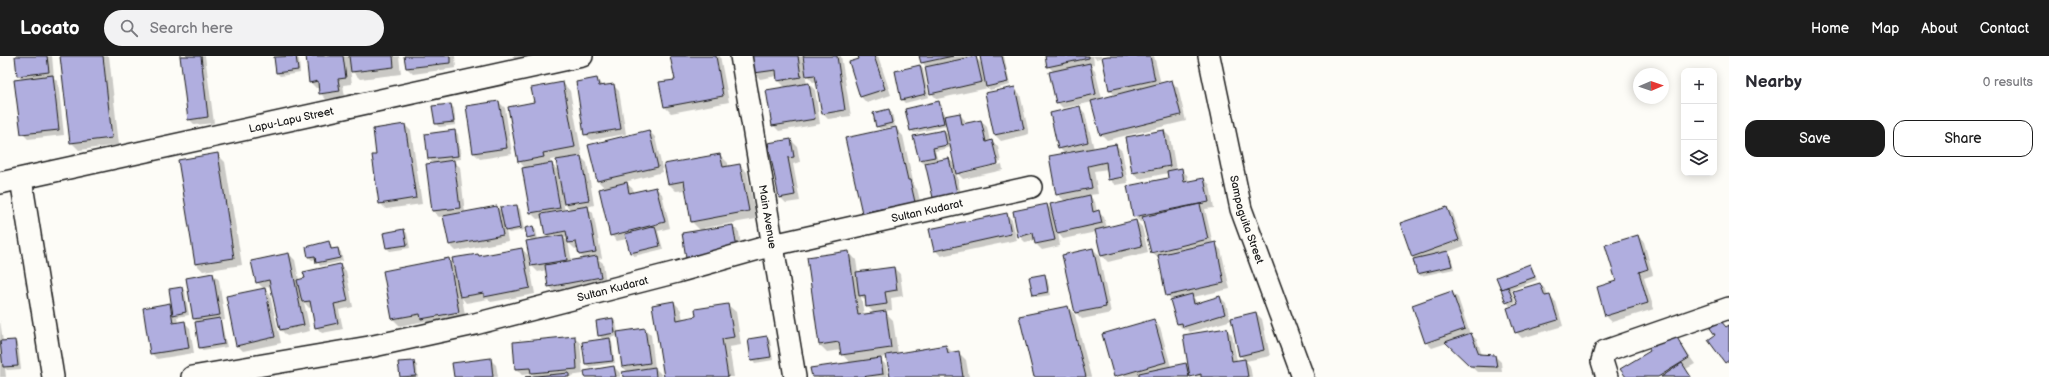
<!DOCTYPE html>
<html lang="en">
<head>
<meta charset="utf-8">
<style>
  :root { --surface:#fff; --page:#f2f2f3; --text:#2b2b33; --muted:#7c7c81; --line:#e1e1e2; --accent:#1c1c1c }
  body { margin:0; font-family:"Balsamiq Sans",sans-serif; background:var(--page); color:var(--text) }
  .controls { position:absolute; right:12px; top:12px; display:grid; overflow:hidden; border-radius:8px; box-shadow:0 2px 10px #0003 }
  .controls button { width:36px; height:36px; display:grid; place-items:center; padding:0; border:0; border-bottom:1px solid var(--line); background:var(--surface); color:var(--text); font:20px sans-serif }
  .compass { position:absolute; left:1633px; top:12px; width:36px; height:36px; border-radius:50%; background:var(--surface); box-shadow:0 2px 10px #0003; rotate:88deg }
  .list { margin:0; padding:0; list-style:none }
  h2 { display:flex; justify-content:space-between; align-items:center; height:52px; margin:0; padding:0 16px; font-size:17px }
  h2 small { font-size:13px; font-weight:400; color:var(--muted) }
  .actions { display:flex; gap:8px; padding:12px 16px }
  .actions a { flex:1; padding:9px 0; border:1px solid var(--accent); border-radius:12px; text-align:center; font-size:14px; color:var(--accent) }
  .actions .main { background:var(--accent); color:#fff }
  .icon { flex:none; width:22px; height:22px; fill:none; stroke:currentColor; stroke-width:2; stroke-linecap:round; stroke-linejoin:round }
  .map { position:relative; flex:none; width:1729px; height:321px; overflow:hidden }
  header { display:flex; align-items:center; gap:24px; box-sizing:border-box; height:56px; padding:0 20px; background:var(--accent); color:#fff }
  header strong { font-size:19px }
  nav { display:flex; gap:22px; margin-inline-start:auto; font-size:14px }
  .search { width:280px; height:36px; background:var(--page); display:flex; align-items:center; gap:10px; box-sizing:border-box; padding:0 14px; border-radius:22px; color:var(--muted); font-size:15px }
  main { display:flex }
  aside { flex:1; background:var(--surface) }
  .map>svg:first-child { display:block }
  .shadow { fill:#0003; fill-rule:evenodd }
  .building { fill:#b0aedf; stroke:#1c1c1c }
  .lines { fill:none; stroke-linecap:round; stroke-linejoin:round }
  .street-casing { stroke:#1c1c1c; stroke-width:24 }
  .street { stroke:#fdfcf7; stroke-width:21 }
  .labels { text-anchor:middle; stroke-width:3.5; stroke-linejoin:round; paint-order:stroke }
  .street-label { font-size:11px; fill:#1c1c1c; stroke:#fdfcf7 }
</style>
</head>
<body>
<header>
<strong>Locato</strong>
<div class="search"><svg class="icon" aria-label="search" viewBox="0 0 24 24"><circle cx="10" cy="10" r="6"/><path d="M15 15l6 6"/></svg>Search here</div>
<nav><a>Home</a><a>Map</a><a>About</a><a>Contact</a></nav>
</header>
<main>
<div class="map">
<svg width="1729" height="321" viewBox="0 0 1729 321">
  <rect width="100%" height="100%" fill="#fdfcf7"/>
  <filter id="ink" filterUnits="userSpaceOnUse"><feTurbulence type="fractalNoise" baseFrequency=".025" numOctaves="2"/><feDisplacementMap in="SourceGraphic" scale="8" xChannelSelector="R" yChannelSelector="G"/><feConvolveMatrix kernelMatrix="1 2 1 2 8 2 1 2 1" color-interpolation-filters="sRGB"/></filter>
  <g filter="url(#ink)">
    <path class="shadow" d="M16,0H52L54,22L58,26L64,79L28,83L22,77V24L18,19Z
      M61,0H109L119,89L79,94L71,86Z
      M181,0H205L214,67L195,69L189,63Z
      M296,0L299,3L300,17L280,20L277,17L275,2Z
      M307,0H399L401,18L360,23L350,13L352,28L343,29L345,41L326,43L320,37L319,32H316L310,26Z
      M405,0H455L456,12L413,18L407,12Z
      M512,0H530L516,4Z
      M675,0H720L729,46L671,57L665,51L676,24Z
      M752,0H802L805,16H807L804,0H841L851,60L828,63L822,57L817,25L813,26L805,17L807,28H809L815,34L820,68L779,75L773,69L785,31L778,24L777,20L760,23L754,17Z
      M859,0H878L891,39L867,47L861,41L850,7L860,3Z
      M920,0H978L976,2L982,8L985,0H1004L1010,29L990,34L988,32L937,43L931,37L927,12L922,6Z
      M1046,0H1093L1094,8L1090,9L1095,14L1102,43L1116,40L1110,34L1103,1L1096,3L1093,0H1154L1161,28L1172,26L1178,32L1186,65L1107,84L1101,78L1093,46L1063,52L1057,46L1054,16L1048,10Z
      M920,10L923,13L929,41L905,47L902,44Z
      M597,24L603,30L613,29L619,35L626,78L591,84L585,78Z
      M563,27L570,35L582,99H579L587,107L594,149L587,151L593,157L602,202L598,203L603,207L606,227L555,236L549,230L546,214L538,216L532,210L528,186L532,185L528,181L533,171L536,174L538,184L550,182L546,178L543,162L537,163L531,157L526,113L519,105L535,47ZM556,103L559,115L551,108L550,104ZM563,146L571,154L565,155ZM568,181L569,186L564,182ZM568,186L575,193L578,192L580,199L584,203L572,206Z
      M1014,32L1020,38L1029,78L1001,85L995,79Z
      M499,46L505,52L512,98L480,103L474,97Z
      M939,46L942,50L945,61L959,58L965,64L966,68L981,65L987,71L990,86H992L998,91L1001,106L960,116V118L1002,108L1003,114L963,123L956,116L963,147L935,146L926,106L923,107L920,104L914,81L944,75L949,80L947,70L914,77L911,74ZM952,91L956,110L949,103L938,105L935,95Z
      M451,49L454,52L456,69L439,71L436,68Z
      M1079,51L1085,57L1094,93L1116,89L1122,95L1128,127L1115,129L1109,123L1108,113L1094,115L1098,138L1089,139L1095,146L1097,156L1104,161L1107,172L1136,165L1142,171L1148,196L1108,206L1102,200L1096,176L1063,183L1058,177L1060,190L1042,194L1036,188L1035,184L1025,186L1019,180L1047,149L1053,155L1065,145L1057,138L1065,98L1059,92Z
      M889,54L892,57L895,70L880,73L877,70Z
      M405,69L411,75L422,148L386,153L380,147L378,100Z
      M896,72L903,80L914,130L917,133L922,153L870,165L863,157L847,83Z
      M455,75L458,78L461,103L452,104L460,111L465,157L497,151L502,156L516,150L520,153L524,174L509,177L506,175L508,185L456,195L450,189L445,160L439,161L433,155L428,108H434L429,103Z
      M649,75L655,81L663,116L625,126L633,133L634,137L656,132L662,138L670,172L658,175L663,193L634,200L631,197L627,183L617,185L611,179L605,132L598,125L589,89Z
      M1164,75L1170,81L1176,114L1181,113L1187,119L1189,126L1204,123L1210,129L1214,152L1205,153L1213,188H1215L1221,194L1230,233L1193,241L1198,248L1220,241L1226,247L1230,263L1256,257L1262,263L1270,300L1246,305L1250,310L1252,321L1115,320L1154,265L1160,271L1171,311L1185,308L1190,312L1226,273L1232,279L1237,305L1244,304L1240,299L1232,264L1190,276L1187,273L1184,274L1178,268L1171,243L1167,239L1159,202L1152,196L1144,165L1140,166L1134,160L1169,123L1168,117L1139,123L1133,117L1127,82Z
      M791,84L797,90L800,106L793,108L800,145L786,147L780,141Z
      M217,98L225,106L242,209L203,215L196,208Z
      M720,99L728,107V111L739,109L747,116L756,163L704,172L705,174L733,170L739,176L742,199L693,207L687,201L701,175L692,166L686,134L676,135L669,128Z
      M1447,152L1453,158L1464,190L1448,196L1451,200L1454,213L1421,220L1417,217L1416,204L1412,200Z
      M1006,158L1012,164L1017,184L941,200L935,194Z
      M404,174L407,177L410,192L390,195L387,192L384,178Z
      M1638,180L1644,186L1653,219L1644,222L1654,253L1612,266L1606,260L1617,226Z
      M329,187L333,194L338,193L341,196L343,205L320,210L316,203L312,204L309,201Z
      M522,193L528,199L535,238L491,246L488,243L466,247L462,242L466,264L430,270L425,265L400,270L392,262L449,203L454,209L478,199L480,201Z
      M1093,193L1099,199L1111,257L1082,263L1076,257Z
      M849,196L856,204L858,217L894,212L900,218L903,240L891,242L892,254L884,255L893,264L898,298L946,290L953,297L958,296L966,304L969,321H891L888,301L879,302L886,309L888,321H813L850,307L842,298L841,294L827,296L819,288ZM861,240L867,246V250L875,258L864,259Z
      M289,198L295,204L299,224L340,209L346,215L353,251L339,254L343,273L322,277L316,271L312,251L309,252L304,246L310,275L287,280L281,274L271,230L264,232L270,239L281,287L243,295L237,289L264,233L257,226Z
      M1530,209L1533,213L1537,224L1511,234L1516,247L1510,250L1507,246L1497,221Z
      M213,218L219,224L225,264L221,265L227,291L203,295L200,292L198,266L194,263Z
      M1044,219L1047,222L1051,239L1037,241L1034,238Z
      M1540,228L1546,234L1548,240L1556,246L1563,270L1522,282L1516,276L1519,249Z
      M182,232L185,235L189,259L177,261L178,267L184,266L190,272L194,297L157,303L151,297L170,248L173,252Z
      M1452,236L1458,242L1470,278L1477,284L1482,299L1495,300L1501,306L1502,316H1477L1447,287L1432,292L1426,286Z
      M674,246L681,254L683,264L697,261L728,249L736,256L741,289L729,291L734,321H665Z
      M1068,251L1075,259L1091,321H1035Z
      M613,263L616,266L618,277L645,273L651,279L655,312L661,318V321H624L628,316L623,311L619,280L608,282L612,286L615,307L589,311L586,308L583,286L603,284L599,279Z
      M0,264L3,286L15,285L18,288L21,313L7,314L5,312L6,321H0Z
      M1675,280L1695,308L1686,313L1692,321H1627Z
      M574,281L580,287L583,318L570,320L572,321H535L532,318L522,319L516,313Z
      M767,281L770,284L773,304L755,307L752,303Z
      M490,303L496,309L498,321H455Z
      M413,306L417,309L418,321H401L399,307Z
      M614,311L620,317V321H586Z"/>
    <path class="building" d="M15,0H47L49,16L17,20Z
      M60,0H103L112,82L70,87Z
      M180,0H201L208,61L188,64Z
      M296,0L298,14L276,17L274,1Z
      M306,0H343L346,22L338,23L340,35L319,38L318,25L309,27Z
      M349,0H393L394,11L351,16Z
      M404,0H450V7L406,12Z
      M670,0H716L723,40L664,51L659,26L675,24Z
      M751,0H798L801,21L777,25L776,14L754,17Z
      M803,0H837L845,54L822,58L815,19L806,20Z
      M858,0H874L885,33L860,41L849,6L859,3Z
      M919,0H953L921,7Z
      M976,0L982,26L930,38L925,11Z
      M980,0H1002L1008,26L986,31Z
      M1045,0H1089V2L1047,11Z
      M1108,0H1150L1155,24L1109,34L1102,1Z
      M1090,7L1096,38L1056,47L1049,16Z
      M920,9L926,38L901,44L895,15Z
      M53,19L59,74L21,78L14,24Z
      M597,22L599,30L614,28L621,73L584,79L576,26Z
      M1172,24L1181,59L1100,79L1091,45Z
      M563,26L575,91L543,97L544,101L518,106L508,51L534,46L531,32Z
      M809,27L815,63L772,70L766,34Z
      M1015,31L1024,73L994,79L985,37Z
      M499,45L507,92L473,97L466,50Z
      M939,45L944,67L910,75L905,53Z
      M451,48L454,66L435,68L432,50Z
      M1080,50L1088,86L1058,93L1050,57Z
      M889,53L892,67L876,71L873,57Z
      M960,57L962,68L981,64L986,86L992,84L998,108L956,118L944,60Z
      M405,68L416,142L379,148L372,99H376L373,73Z
      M896,71L908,124H910L915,146L862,157L845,82Z
      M455,74L458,100L428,103L425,78Z
      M649,74L658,111L597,125L588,89Z
      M944,74L947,89L933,92L935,101L919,104L913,80Z
      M1164,74L1170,110L1132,117L1126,81Z
      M791,83L794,101L788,102L795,139L779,142L768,87Z
      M1116,88L1123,121L1108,124L1106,106L1088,110L1092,132L1056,139L1049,100Z
      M218,97L234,202L195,208L178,104Z
      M720,98L723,111L740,108L749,155L691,166L684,125L668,128L664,108Z
      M581,100L589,144L564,148L556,104Z
      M949,102L958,141L934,146L925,107Z
      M454,104L460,152L432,155L426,108Z
      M552,107L560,152L530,157L522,112Z
      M1182,112L1184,126L1204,122L1209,146L1133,161L1127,130L1168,122L1167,115Z
      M627,126L629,137L656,131L665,166L610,180L599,133Z
      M1090,139L1093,156L1099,154L1102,167L1057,177L1050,148Z
      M1047,148L1055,184L1035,188L1033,177L1018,181L1013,155Z
      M1200,148L1208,183L1151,197L1142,161Z
      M517,149L521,172L505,175L500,151Z
      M497,150L503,179L449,189L443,160Z
      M588,150L596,196L579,199L576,186L568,187L566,175L545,179L541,158Z
      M1447,151L1459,184L1412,201L1400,167Z
      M1007,157L1011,178L934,195L929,173Z
      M1136,164L1142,190L1101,200L1095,174Z
      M733,169L737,193L686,202L682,177Z
      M533,170L535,180L527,182L525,172Z
      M655,170L660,190L630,197L625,178Z
      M404,173L407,189L386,192L383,177Z
      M563,179L567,204L531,210L526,185Z
      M1638,179L1648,213L1639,216L1648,247L1605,260L1597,231L1616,225L1605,189Z
      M329,185L331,193L338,192L340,202L316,207L315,200L308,201L306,191Z
      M1216,186L1224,227L1166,240L1158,199Z
      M522,192L530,232L484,241V237L460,241L452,202L478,198L479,200Z
      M1093,192L1106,251L1075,257L1062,199Z
      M849,195L858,259L886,255L891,292L841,299L839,286L819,289L807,201Z
      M1448,195L1452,210L1417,218L1413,203Z
      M289,197L304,269L280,274L269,224L256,227L251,205Z
      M597,200L601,221L548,231L545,209Z
      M449,202L459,256L421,263L420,258L392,263L383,215Z
      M340,208L348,245L334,248L338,267L315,272L310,245L302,246L297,224L305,222L303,216Z
      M1530,208L1535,221L1501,233L1496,221Z
      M894,211L897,234L885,236L887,248L866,251L865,239L859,240L856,216Z
      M213,217L220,259L193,263L186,222Z
      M1045,218L1048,236L1033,239L1029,221Z
      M1540,227L1545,240L1550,239L1558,264L1515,277L1507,252L1518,248L1513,235Z
      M182,231L186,256L173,259L169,233Z
      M1508,231L1513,244L1506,247L1501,233Z
      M265,232L275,281L236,290L226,240Z
      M1452,235L1465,273L1425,287L1412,249Z
      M1192,238L1194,248L1220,240L1225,258L1183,271L1182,267L1177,268L1170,244Z
      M674,245L677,264L696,260L695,253L728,248L734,281L722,283L728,321H664L652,249Z
      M170,247L173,267L185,265L189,292L150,298L143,252Z
      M1068,250L1086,321H1034L1019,260Z
      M1256,256L1264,294L1239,300L1231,262Z
      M220,262L224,288L199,292L195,266Z
      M613,262L615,277L598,280L596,265Z
      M1154,263L1166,306L1114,321L1102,278Z
      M1720,264L1726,271L1729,269V304L1725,307L1708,284L1715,279L1710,272Z
      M645,272L650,307L622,311L617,276Z
      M1227,272L1232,305L1245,303L1248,321H1201V318L1190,321L1183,279Z
      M1471,277L1479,298L1495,299L1497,311L1470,310L1445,286Z
      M1675,278L1689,302L1658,321H1626L1620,313L1650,295L1645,287Z
      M575,280L577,313L531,317L530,312L515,313L513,286Z
      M767,280L771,301L751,304L748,283Z
      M610,282L613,305L585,308L582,286Z
      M15,284L18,310L3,311L0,285Z
      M946,289L948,297L959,295L963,321H890L886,299Z
      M491,302L493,321H454L452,307Z
      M881,302L883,318L862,321H812L810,312Z
      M414,305L416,320L400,321L398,306Z
      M1186,307L1189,321H1139V317Z
      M1682,307L1691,321H1661Z
      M614,310L616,321H585L584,315Z
      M655,311L656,321H623L622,316Z
      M569,317V321H525Z"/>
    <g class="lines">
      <g class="street-casing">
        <g id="street">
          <path id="s1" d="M741,0L795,321"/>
          <path id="s2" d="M1209,0L1241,153L1303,321"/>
          <path d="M21,123L53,321"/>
          <path id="s3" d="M0,127L582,0"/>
          <path id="s4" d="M192,321L369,291L475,268L677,216L773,189L1031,131"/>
          <path d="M1607,321L1602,305L1605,295L1729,252"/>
        </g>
      </g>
      <use href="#street" class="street"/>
    </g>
  </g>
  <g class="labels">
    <g class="street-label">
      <text dy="4" stroke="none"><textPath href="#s3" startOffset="298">Lapu-Lapu Street</textPath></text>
      <text dy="4" stroke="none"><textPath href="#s4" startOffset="754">Sultan Kudarat</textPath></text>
      <text dy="4" stroke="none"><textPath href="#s1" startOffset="163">Main Avenue</textPath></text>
      <text dy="4" stroke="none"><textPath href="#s2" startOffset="168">Sampaguita Street</textPath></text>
      <text dy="4" stroke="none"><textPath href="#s4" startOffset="430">Sultan Kudarat</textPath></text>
    </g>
  </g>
</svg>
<div class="controls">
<button>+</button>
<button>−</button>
<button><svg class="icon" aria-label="layers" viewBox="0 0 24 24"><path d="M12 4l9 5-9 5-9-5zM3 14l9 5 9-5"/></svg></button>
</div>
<svg class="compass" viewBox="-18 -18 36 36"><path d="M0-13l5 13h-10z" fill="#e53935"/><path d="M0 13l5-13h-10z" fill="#7c7c81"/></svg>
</div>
<aside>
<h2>Nearby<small>0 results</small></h2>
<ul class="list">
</ul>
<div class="actions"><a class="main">Save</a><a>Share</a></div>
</aside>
</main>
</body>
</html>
